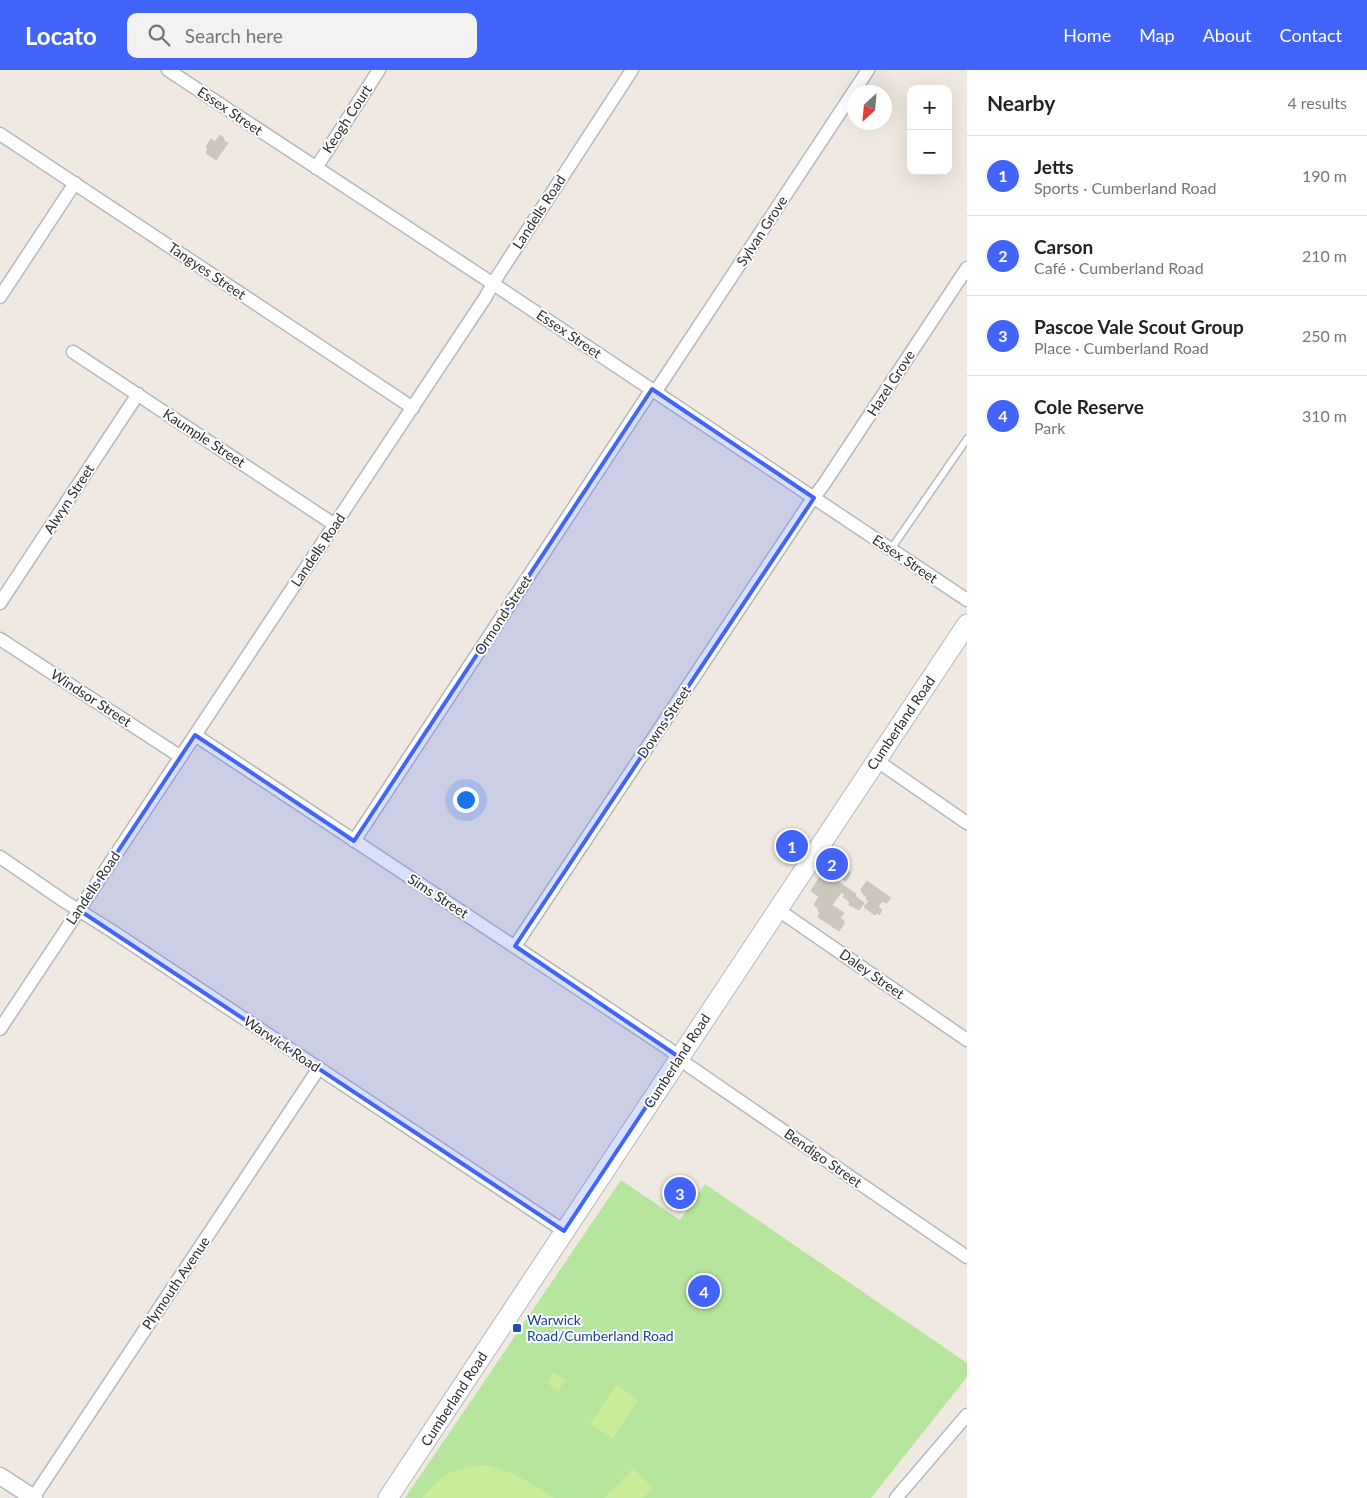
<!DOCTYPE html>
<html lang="en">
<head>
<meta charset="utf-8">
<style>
  :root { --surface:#fff; --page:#f2f2f2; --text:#222; --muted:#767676; --line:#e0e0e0; --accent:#4264fb }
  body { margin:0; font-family:Lato,sans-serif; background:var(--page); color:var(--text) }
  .controls { position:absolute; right:15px; top:15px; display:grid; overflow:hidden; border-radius:10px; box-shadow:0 5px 20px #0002 }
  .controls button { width:45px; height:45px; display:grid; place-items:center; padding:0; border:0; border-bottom:1px solid var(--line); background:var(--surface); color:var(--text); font:25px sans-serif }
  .compass { position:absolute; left:847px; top:15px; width:45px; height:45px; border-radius:50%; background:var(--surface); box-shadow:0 5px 20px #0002; rotate:206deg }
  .you { position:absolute; left:465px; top:729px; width:18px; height:18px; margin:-12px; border:4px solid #fff; border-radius:50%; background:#1a73e8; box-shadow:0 0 0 8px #1a73e833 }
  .badge { display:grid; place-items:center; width:32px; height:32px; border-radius:50%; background:var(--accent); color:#fff; font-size:16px; font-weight:700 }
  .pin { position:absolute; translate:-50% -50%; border:2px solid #fff; box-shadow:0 1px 5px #0006 }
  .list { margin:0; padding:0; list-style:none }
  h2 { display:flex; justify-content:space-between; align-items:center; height:65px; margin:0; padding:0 20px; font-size:21px }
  h2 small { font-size:16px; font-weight:400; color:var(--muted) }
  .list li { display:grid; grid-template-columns:32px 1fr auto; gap:15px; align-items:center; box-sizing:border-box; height:80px; padding:0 20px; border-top:1px solid var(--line) }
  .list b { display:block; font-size:19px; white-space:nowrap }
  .list p { margin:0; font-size:16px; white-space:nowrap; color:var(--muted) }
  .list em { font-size:16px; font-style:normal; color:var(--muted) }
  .icon { flex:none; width:28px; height:28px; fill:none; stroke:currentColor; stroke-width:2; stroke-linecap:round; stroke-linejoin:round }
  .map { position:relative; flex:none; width:967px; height:1428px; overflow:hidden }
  header { display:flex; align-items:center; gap:30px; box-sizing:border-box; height:70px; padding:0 25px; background:var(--accent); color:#fff }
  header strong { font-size:24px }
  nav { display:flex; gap:28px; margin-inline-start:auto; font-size:18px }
  .search { width:350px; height:45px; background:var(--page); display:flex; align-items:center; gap:12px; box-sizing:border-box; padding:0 18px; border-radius:10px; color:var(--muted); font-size:19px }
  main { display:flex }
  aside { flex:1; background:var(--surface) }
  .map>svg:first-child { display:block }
  .green { fill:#b6e59e }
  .pitch { fill:#c9ec9a }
  .building { fill:#cbc7bf; stroke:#cbc5ba }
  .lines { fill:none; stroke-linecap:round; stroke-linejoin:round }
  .service-casing { stroke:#b4b7c1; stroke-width:9 }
  .minor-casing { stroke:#b4b7c1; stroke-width:15 }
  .tertiary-casing { stroke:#b4b7c1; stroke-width:19 }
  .secondary-casing { stroke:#b4b7c1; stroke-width:21 }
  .service { stroke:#fff; stroke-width:6 }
  .minor { stroke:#fff; stroke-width:12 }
  .tertiary { stroke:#fff; stroke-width:16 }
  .secondary { stroke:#fff; stroke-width:19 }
  .marked { fill:#4264fb; fill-opacity:0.2; stroke:#4264fb; stroke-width:4; stroke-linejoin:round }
  .transit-dot { fill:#1a4fb4; stroke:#fff; stroke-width:2 }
  .labels { text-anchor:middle; stroke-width:4; stroke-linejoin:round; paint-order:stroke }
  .street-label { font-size:14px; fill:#2e2e2e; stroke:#fff }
  .transit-label { font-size:14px; fill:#164399; stroke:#fff; text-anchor:start }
</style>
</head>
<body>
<header>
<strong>Locato</strong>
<div class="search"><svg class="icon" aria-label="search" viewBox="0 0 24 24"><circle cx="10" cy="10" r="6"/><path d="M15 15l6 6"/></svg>Search here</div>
<nav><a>Home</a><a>Map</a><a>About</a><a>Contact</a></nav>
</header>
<main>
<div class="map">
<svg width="967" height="1428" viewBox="0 0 967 1428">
  <rect width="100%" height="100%" fill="#efe9e1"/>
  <path class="green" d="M621,1110L680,1150L705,1114L967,1293V1307L871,1428H405Z"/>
  <path class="pitch" d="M554,1302L565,1310L558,1321L547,1313Z
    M616,1315L638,1330L613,1368L591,1354Z
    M488,1395C513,1402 533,1414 554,1428H422C447,1400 451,1399 488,1395Z
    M634,1399L653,1418L643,1428H604Z"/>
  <path class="building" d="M220,65L224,68L223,70L228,73L216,90L206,83L208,79L206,77L211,69L215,72Z
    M833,788L847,797L845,799L851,803L846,811L827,797Z
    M824,802L856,824L855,826L864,833L859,840L849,835L850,832L843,827L845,825L841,822L838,827L816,813Z
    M867,811L891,828L887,833L882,831L878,837L882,840L879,845L877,843L875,845L864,837L869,831L866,829L867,827L862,823L861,819Z
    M816,813L838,827L832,835L811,821Z
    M819,826L844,843L840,848L845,852L839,861L818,847L820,842L818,841L819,839L814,835Z
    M680,1106L696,1117L680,1141L661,1128L665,1123L667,1124Z"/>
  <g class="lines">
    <g class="service-casing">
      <path id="service" d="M891,479L967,369"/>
    </g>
    <g class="minor-casing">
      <path id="minor" d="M168,0L504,221L967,530
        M0,64L413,338
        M316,98L379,0
        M0,227L75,113
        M73,282L335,455
        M656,321L868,0
        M0,533L138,324
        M0,569L181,687
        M195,665L669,979L689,996L967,1187
        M876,690L967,753
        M354,771L652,319
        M0,787L64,831L112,861L564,1161
        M777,839L967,970
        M515,876L809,434L824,414L967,198
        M0,959L485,228L497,207L632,0
        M33,1428L319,998
        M896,1428L967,1345"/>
    </g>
    <g class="tertiary-casing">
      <path id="tertiary" d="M0,1406L34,1428"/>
    </g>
    <g class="secondary-casing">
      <path id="secondary" d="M388,1428L967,554"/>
    </g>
    <use href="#service" class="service"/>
    <use href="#minor" class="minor"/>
    <use href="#tertiary" class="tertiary"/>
    <use href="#secondary" class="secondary"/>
  </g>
  <path class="marked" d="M652,319L814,428L515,876L679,987L564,1161L79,840L195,665L354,771Z"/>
  <rect class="transit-dot" x="512" y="1253" width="10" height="10" rx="2.5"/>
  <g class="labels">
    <g class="street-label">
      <text transform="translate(230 41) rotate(34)" y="5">Essex Street</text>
      <text transform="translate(347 49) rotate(-57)" y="5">Keogh Court</text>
      <text transform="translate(539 142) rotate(-57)" y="5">Landells Road</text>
      <text transform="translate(762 161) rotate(-57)" y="5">Sylvan Grove</text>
      <text transform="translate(207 201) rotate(34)" y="5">Tangyes Street</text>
      <text transform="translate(569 264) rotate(34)" y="5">Essex Street</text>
      <text transform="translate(891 313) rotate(-57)" y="5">Hazel Grove</text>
      <text transform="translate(204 368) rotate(33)" y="5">Kaumple Street</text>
      <text transform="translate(69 429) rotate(-57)" y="5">Alwyn Street</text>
      <text transform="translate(318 480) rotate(-56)" y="5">Landells Road</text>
      <text transform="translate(905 489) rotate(34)" y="5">Essex Street</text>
      <text transform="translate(503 545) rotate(-57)" y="5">Ormond Street</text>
      <text transform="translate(91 628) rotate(33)" y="5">Windsor Street</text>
      <text transform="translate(664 652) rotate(-56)" y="5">Downs Street</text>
      <text transform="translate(901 653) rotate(-56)" y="5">Cumberland Road</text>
      <text transform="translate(93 818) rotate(-56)" y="5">Landells Road</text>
      <text transform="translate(438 826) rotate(33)" y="5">Sims Street</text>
      <text transform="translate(872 904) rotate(35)" y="5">Daley Street</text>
      <text transform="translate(282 974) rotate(34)" y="5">Warwick Road</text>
      <text transform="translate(677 991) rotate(-57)" y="5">Cumberland Road</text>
      <text transform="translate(823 1088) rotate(35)" y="5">Bendigo Street</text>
      <text transform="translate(176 1213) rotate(-56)" y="5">Plymouth Avenue</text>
      <text transform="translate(454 1329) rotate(-57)" y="5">Cumberland Road</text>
    </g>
    <g class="transit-label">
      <text x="527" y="1255">Warwick<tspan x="527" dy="16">Road/Cumberland Road</tspan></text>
    </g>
  </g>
</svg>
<div class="controls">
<button>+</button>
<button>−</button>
</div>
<svg class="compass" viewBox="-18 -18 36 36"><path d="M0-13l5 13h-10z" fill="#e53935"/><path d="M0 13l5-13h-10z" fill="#767676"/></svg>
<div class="you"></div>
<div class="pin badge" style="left:792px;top:776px">1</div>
<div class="pin badge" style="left:832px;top:794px">2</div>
<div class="pin badge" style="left:680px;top:1123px">3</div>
<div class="pin badge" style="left:704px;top:1221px">4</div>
</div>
<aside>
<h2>Nearby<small>4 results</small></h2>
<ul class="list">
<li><span class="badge">1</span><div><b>Jetts</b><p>Sports · Cumberland Road</p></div><em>190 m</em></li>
<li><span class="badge">2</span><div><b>Carson</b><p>Café · Cumberland Road</p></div><em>210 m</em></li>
<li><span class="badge">3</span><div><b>Pascoe Vale Scout Group</b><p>Place · Cumberland Road</p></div><em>250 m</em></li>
<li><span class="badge">4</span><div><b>Cole Reserve</b><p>Park</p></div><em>310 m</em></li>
</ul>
</aside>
</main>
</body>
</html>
